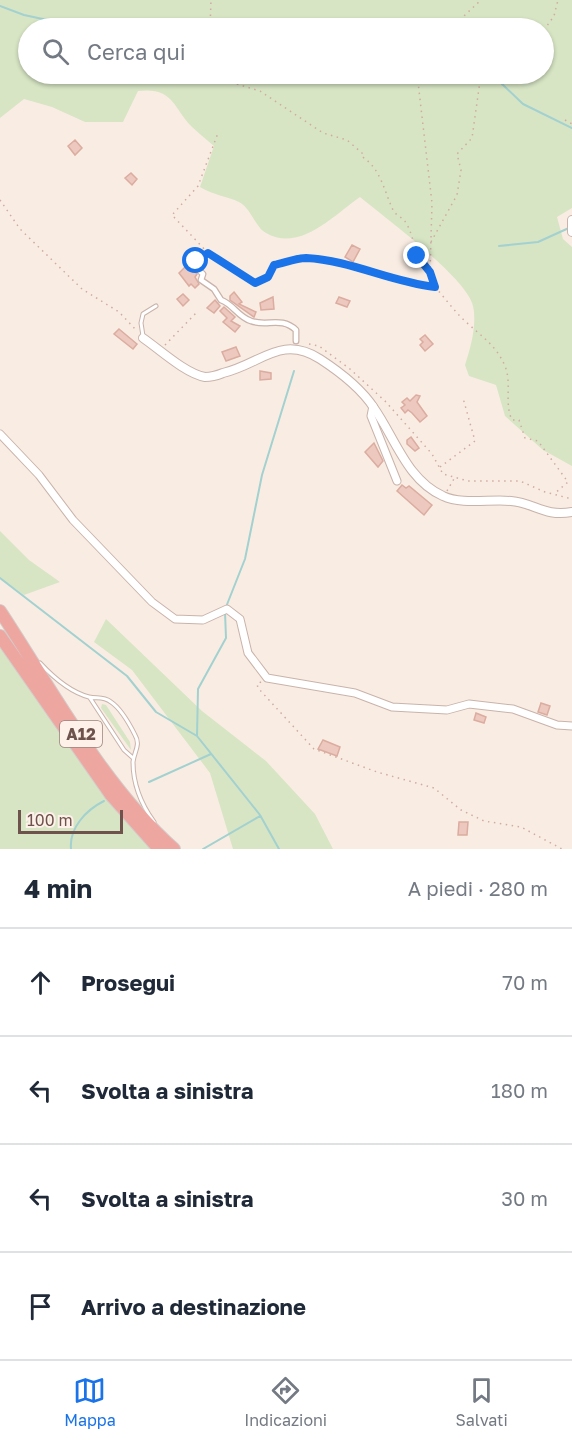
<!DOCTYPE html>
<html lang="it">
<head>
<meta charset="utf-8">
<style>
  :root { --surface:#fff; --page:#f6f6f7; --text:#1f2937; --muted:#747a83; --line:#e0e1e3; --accent:#1a73e8 }
  body { margin:0; font-family:"Golos Text",sans-serif; background:var(--page); color:var(--text) }
  .scale { position:absolute; left:18px; bottom:15px; width:105px; box-sizing:border-box; padding-left:6px; border:3px solid #6e524c; border-top:0; font-size:16px; line-height:21px; white-space:nowrap; color:#6e524c; -webkit-text-stroke:4px #fdf1e9; paint-order:stroke }
  .stop { position:absolute; width:18px; height:18px; margin:-14px; border:4px solid #1a73e8; border-radius:50%; background:#fff }
  .stop.end { background:#1a73e8; border-color:#fff; box-shadow:0 2px 6px #0008 }
  .list { margin:0; padding:0; list-style:none }
  h2 { display:flex; justify-content:space-between; align-items:center; height:78px; margin:0; padding:0 24px; font-size:26px }
  h2 small { font-size:20px; font-weight:400; color:var(--muted) }
  .list li { display:grid; grid-template-columns:39px 1fr auto; gap:18px; align-items:center; box-sizing:border-box; height:108px; padding:0 24px; border-top:2px solid var(--line) }
  .list b { display:block; font-size:22px; white-space:nowrap }
  .list em { font-size:20px; font-style:normal; color:var(--muted) }
  .icon { flex:none; width:33px; height:33px; fill:none; stroke:currentColor; stroke-width:2; stroke-linecap:round; stroke-linejoin:round }
  .map { position:relative; flex:none; width:572px; height:849px; overflow:hidden }
  .search { position:absolute; background:var(--surface); box-shadow:0 2px 4px #0004; left:18px; right:18px; top:18px; height:66px; display:flex; align-items:center; gap:15px; box-sizing:border-box; padding:0 21px; border-radius:33px; color:var(--muted); font-size:22px }
  .sheet { height:510px; background:var(--surface) }
  nav { display:flex; justify-content:space-around; align-items:center; box-sizing:border-box; height:84px; border-top:2px solid var(--line); background:var(--surface); font-size:16px; color:var(--muted) }
  nav a { display:grid; justify-items:center; gap:3px }
  nav .on { color:var(--accent) }
  .map>svg:first-child { display:block }
  .green { fill:#d7e5c4; fill-rule:evenodd }
  .lines { fill:none; stroke-linecap:round; stroke-linejoin:round }
  .stream { stroke:#a2d1d0; stroke-width:2 }
  .building { fill:#ecc8be; stroke:#dcaca0; stroke-width:1.5 }
  .service-casing { stroke:#c9b3ab; stroke-width:5 }
  .pedestrian-casing { stroke:#c9b3ab; stroke-width:7 }
  .minor-casing { stroke:#c9b3ab; stroke-width:9 }
  .tertiary-casing { stroke:#c9b3ab; stroke-width:10 }
  .motorway-casing { stroke:#d4cbc9; stroke-width:14 }
  .path { stroke:#d0aba2; stroke-width:1.5; stroke-dasharray:1.5 4.5; stroke-linecap:butt }
  .service { stroke:#fff; stroke-width:3 }
  .pedestrian { stroke:#fff; stroke-width:4.5 }
  .minor { stroke:#fff; stroke-width:7 }
  .tertiary { stroke:#fff; stroke-width:8 }
  .motorway { stroke:#eda6a0; stroke-width:12 }
  .route { stroke:#1a73e8; stroke-width:8 }
  .labels { text-anchor:middle; stroke-width:4.5; stroke-linejoin:round; paint-order:stroke }
  .shield { fill:#fdf1e9; stroke:#99827b; stroke-width:1.5 }
  .shield-label { font-size:16px; font-weight:bold; fill:#6e524c }
</style>
</head>
<body>
<div class="map">
<svg width="572" height="849" viewBox="0 0 572 849">
  <rect width="100%" height="100%" fill="#f9ede3"/>
  <path class="green" d="M0,0H572V208L557,217L563,239L572,247V466L543,450L505,416L496,385L469,376L465,365C471,347 477,324 473,306C467,278 384,217 360,197C335,214 300,253 266,233C255,227 251,208 239,202C227,196 215,196 200,187L214,146C206,139 198,133 191,126C173,107 173,87 138,91L123,122H85L52,107L24,99L0,118ZM28,28H544V74H28Z
    M0,531L29,560L60,582L24,595L0,578Z
    M106,619L202,711L266,761L315,814L333,849H233L210,773L132,670L94,642Z
    M0,645L40,696L105,797L153,849H0Z
    M102,704L106,705L130,742L131,750L101,708Z"/>
  <g class="lines">
    <path class="stream" d="M0,6L24,15L85,28
      M397,26L401,28
      M486,74L501,83L523,104L572,128
      M499,246L538,242L571,227
      M0,578L127,676L156,712L197,736L260,815L279,849
      M226,607L245,559L262,475L294,371
      M197,736L198,689L226,638L225,612
      M149,782L211,754
      M71,849C69,828 86,810 104,801
      M203,849L260,816"/>
  </g>
  <path class="building" d="M75,140L82,148L75,155L68,146Z
    M131,173L137,179L132,185L125,178Z
    M352,245L360,249L353,262L345,257Z
    M188,264L197,274L195,277L199,284L195,288L191,284L189,286L179,273Z
    M234,292L242,302L239,304L256,312L254,317L230,300V296Z
    M183,294L189,300L183,306L177,299Z
    M273,297L274,309L261,310L260,303Z
    M339,297L350,301L347,307L336,303Z
    M215,300L220,306L214,313L207,308Z
    M224,307L235,317L231,321L240,326L235,332L223,322L227,318L220,311Z
    M119,329L137,344L133,349L114,334Z
    M425,335L433,344L425,351L420,345L423,342L420,339Z
    M236,347L240,356L226,361L222,352Z
    M260,371L271,373V379L260,380Z
    M416,395L420,396L417,402L427,416L420,422L412,413L408,410L405,413L401,408L405,405L402,402L407,398L410,401Z
    M411,437L419,448L415,451L407,444V440Z
    M374,443L383,461L378,467L365,452Z
    M402,485L406,488L409,486L432,505L424,515L397,491Z
    M541,703L550,706L547,715L538,712Z
    M476,713L486,717L484,723L474,720Z
    M323,740L340,747L337,756L318,749Z
    M459,822H468L467,835H458Z"/>
  <g class="lines">
    <g class="service-casing">
      <path id="service" d="M143,336L141,323L143,314L156,306
        M40,663C53,677 70,692 89,697C97,699 103,696 111,702C120,708 130,725 135,735C141,745 134,752 133,762C133,785 141,804 154,822
        M90,698L124,750L133,758"/>
    </g>
    <g class="pedestrian-casing">
      <path id="pedestrian" d="M192,264L203,274L201,280L214,289L221,300C233,304 238,317 251,321C267,327 281,316 296,330V341"/>
    </g>
    <g class="minor-casing">
      <path id="minor" d="M373,406L371,416L397,481
        M0,434L39,475L73,520L152,602L175,619L203,620L227,609L240,619L248,653L267,678L355,693L392,707L447,710L469,704L513,709L557,725L572,726"/>
    </g>
    <g class="tertiary-casing">
      <path id="tertiary" d="M572,220V232
        M143,338C159,349 186,374 205,377C210,377 218,375 223,373C261,364 281,334 320,359C340,372 361,388 374,408C395,438 407,480 443,496C462,505 489,499 511,501C535,503 544,517 572,512"/>
    </g>
    <g class="motorway-casing">
      <path id="motorway" d="M0,611C52,690 103,786 174,849
        M0,636L111,795L159,849"/>
    </g>
    <path class="path" d="M210,28L211,0
      M451,28L481,0
      M544,30L554,16L558,0
      M222,74L237,84L260,91L323,133L347,140L362,153L361,156C381,168 384,191 393,210C396,216 403,217 406,223C416,239 413,258 429,271
      M565,120L572,124
      M0,200L20,229L82,289L119,312L137,331
      M431,242L457,195L461,170L457,154L472,138L481,74
      M208,253L172,215L198,186L218,133
      M198,261L208,253L255,283L268,277L274,265C284,263 296,258 306,258C350,260 391,282 435,287L430,272L432,203L418,82L421,74
      M435,287C445,298 454,311 465,321C481,336 496,345 505,366C512,383 504,403 512,420H519L525,438L538,441L568,482L554,494
      M309,344L319,346L350,369L386,402L432,454L443,474L468,481H520L545,492L572,499
      M165,345L198,311
      M440,467L475,441L463,398
      M447,491L455,477
      M261,682L257,684L258,688L314,749L377,772L434,788L461,810L484,821L521,827L562,849"/>
    <use href="#service" class="service"/>
    <use href="#pedestrian" class="pedestrian"/>
    <use href="#minor" class="minor"/>
    <use href="#tertiary" class="tertiary"/>
    <use href="#motorway" class="motorway"/>
  </g>
  <g class="lines">
    <path class="route" d="M196,261L208,253L255,283L268,277L274,265C284,263 296,258 306,258C350,260 391,282 435,287L430,272L417,256"/>
  </g>
  <g class="labels">
    <rect class="shield" x="60" y="721" width="42" height="26" rx="4.5"/>
    <g class="shield-label">
      <text x="81" y="740">A12</text>
    </g>
  </g>
</svg>
<div class="scale">100 m</div>
<div class="stop" style="left:196px;top:261px"></div>
<div class="stop end" style="left:417px;top:256px"></div>
<div class="search"><svg class="icon" aria-label="search" viewBox="0 0 24 24"><circle cx="10" cy="10" r="6"/><path d="M15 15l6 6"/></svg>Cerca qui</div>
</div>
<section class="sheet">
<h2>4 min<small>A piedi · 280 m</small></h2>
<ul class="list">
<li><svg class="icon" aria-label="ahead" viewBox="0 0 24 24"><path d="M12 20V5M6 11l6-6 6 6"/></svg><div><b>Prosegui</b></div><em>70 m</em></li>
<li><svg class="icon" aria-label="left" viewBox="0 0 24 24"><path d="M17 20v-9H6M10 6l-5 5 5 5"/></svg><div><b>Svolta a sinistra</b></div><em>180 m</em></li>
<li><svg class="icon" aria-label="left" viewBox="0 0 24 24"><path d="M17 20v-9H6M10 6l-5 5 5 5"/></svg><div><b>Svolta a sinistra</b></div><em>30 m</em></li>
<li><svg class="icon" aria-label="arrive" viewBox="0 0 24 24"><path d="M6 21V4h12l-3 4 3 4H6"/></svg><div><b>Arrivo a destinazione</b></div></li>
</ul>
</section>
<nav>
<a class="on"><svg class="icon" aria-label="map" viewBox="0 0 24 24"><path d="M3 6l6-2 6 2 6-2v14l-6 2-6-2-6 2zM9 4v14M15 6v14"/></svg>Mappa</a>
<a><svg class="icon" aria-label="directions" viewBox="0 0 24 24"><path d="M12 3l9 9-9 9-9-9zM9 14v-3h6M13 9l2 2-2 2"/></svg>Indicazioni</a>
<a><svg class="icon" aria-label="saved" viewBox="0 0 24 24"><path d="M7 4h10v16l-5-4-5 4z"/></svg>Salvati</a>
</nav>
</body>
</html>
